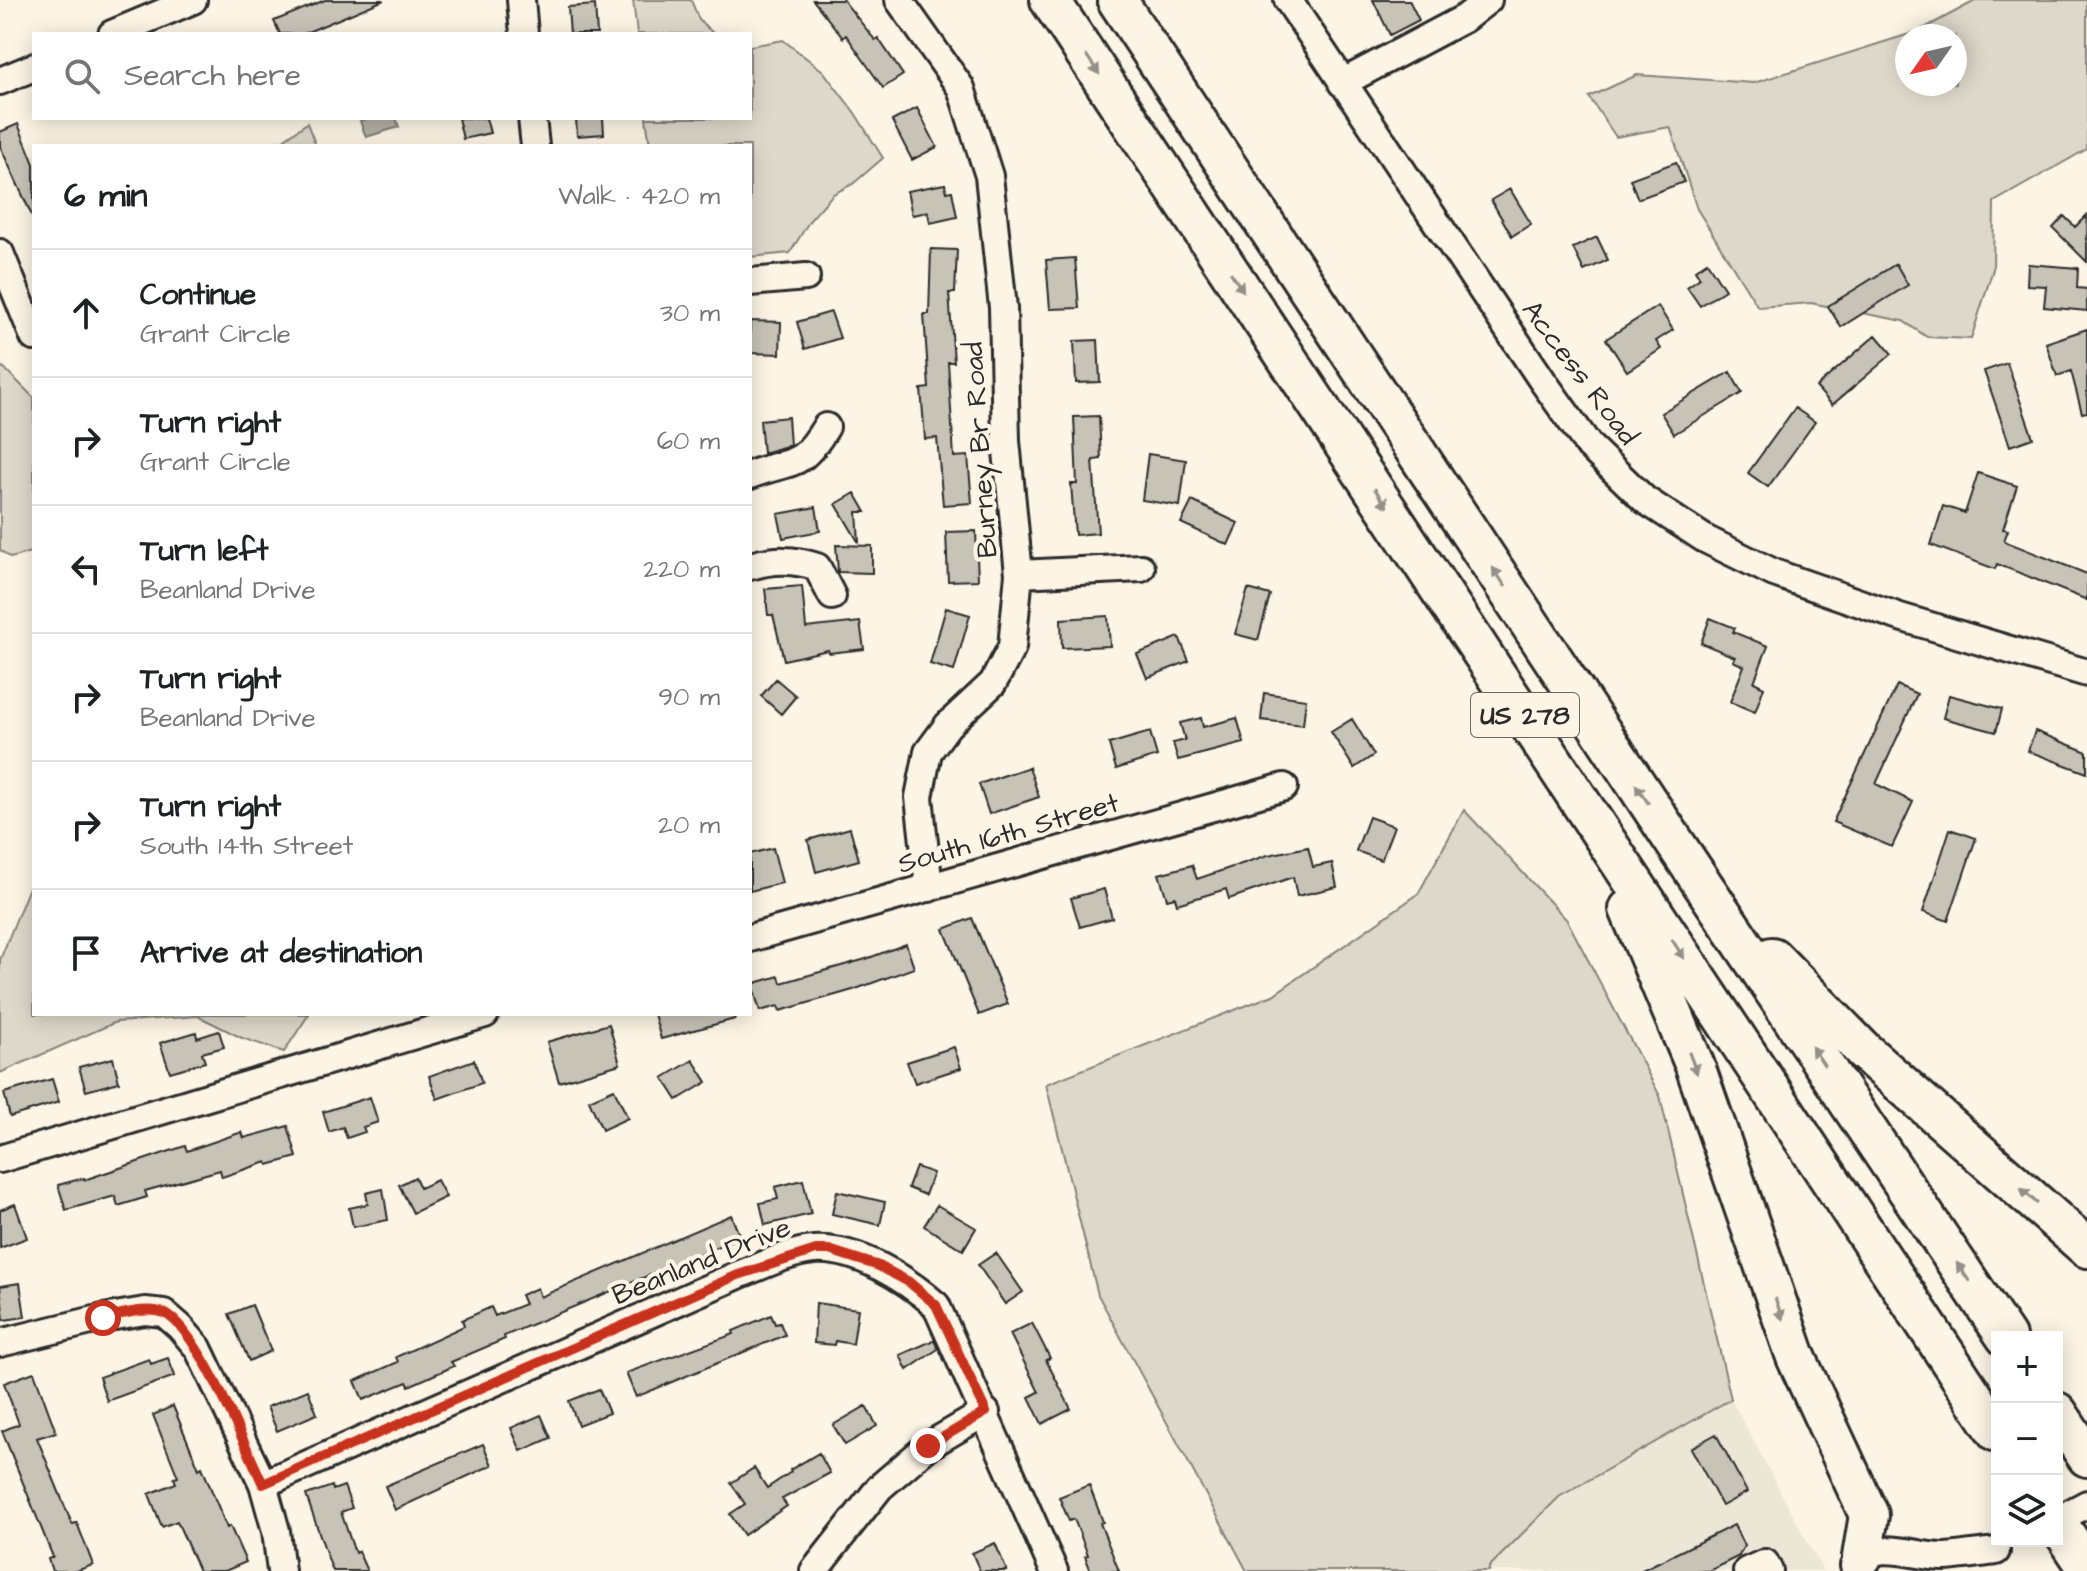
<!DOCTYPE html>
<html lang="en">
<head>
<meta charset="utf-8">
<style>
  :root { --surface:#fff; --page:#f6f6f6; --text:#202124; --muted:#757577; --line:#e0e0e0 }
  body { margin:0; font-family:"Architects Daughter",sans-serif; background:var(--page); color:var(--text) }
  .controls { position:absolute; right:24px; bottom:24px; display:grid; overflow:hidden; border-radius:0px; box-shadow:0 4px 20px #0003 }
  .controls button { width:72px; height:72px; display:grid; place-items:center; padding:0; border:0; border-bottom:2px solid var(--line); background:var(--surface); color:var(--text); font:40px sans-serif }
  .compass { position:absolute; left:1895px; top:24px; width:72px; height:72px; border-radius:50%; background:var(--surface); box-shadow:0 4px 20px #0003; rotate:236deg }
  .stop { position:absolute; width:24px; height:24px; margin:-18px; border:6px solid #c8321e; border-radius:50%; background:#fff }
  .stop.end { background:#c8321e; border-color:#fff; box-shadow:0 2px 8px #0008 }
  .list { margin:0; padding:0; list-style:none }
  h2 { display:flex; justify-content:space-between; align-items:center; height:104px; margin:0; padding:0 32px; font-size:34px }
  h2 small { font-size:26px; font-weight:400; color:var(--muted) }
  .list li { display:grid; grid-template-columns:52px 1fr auto; gap:24px; align-items:center; box-sizing:border-box; height:128px; padding:0 32px; border-top:2px solid var(--line) }
  .list b { display:block; font-size:30px; white-space:nowrap }
  .list p { margin:0; font-size:26px; white-space:nowrap; color:var(--muted) }
  .list em { font-size:26px; font-style:normal; color:var(--muted) }
  .icon { flex:none; width:44px; height:44px; fill:none; stroke:currentColor; stroke-width:2; stroke-linecap:round; stroke-linejoin:round }
  .map { position:relative; flex:none; width:2087px; height:1571px; overflow:hidden }
  .search { position:absolute; background:var(--surface); box-shadow:0 4px 20px #0003; left:32px; top:32px; width:720px; height:88px; display:flex; align-items:center; gap:20px; box-sizing:border-box; padding:0 28px; border-radius:0px; color:var(--muted); font-size:30px }
  .panel { position:absolute; background:var(--surface); box-shadow:0 4px 20px #0003; left:32px; top:144px; width:720px; height:872px; border-radius:0px }
  .map>svg:first-child { display:block }
  .built { fill:#ece6d7 }
  .green { fill:#ded8ca; stroke:#84827a; stroke-width:2; fill-rule:evenodd }
  .water { fill:#b4b0a5; stroke:#7d7b74; stroke-width:2 }
  .building { fill:#c8c3b7; stroke:#2b2b2b; stroke-width:2 }
  .lines { fill:none; stroke-linecap:round; stroke-linejoin:round }
  .minor-casing { stroke:#2b2b2b; stroke-width:32 }
  .highway-casing { stroke:#2b2b2b; stroke-width:44 }
  .minor { stroke:#fcf5e5; stroke-width:26 }
  .highway { stroke:#fcf5e5; stroke-width:38 }
  .oneway { fill:#949088 }
  .route { stroke:#c8321e; stroke-width:10 }
  .labels { text-anchor:middle; stroke-width:8; stroke-linejoin:round; paint-order:stroke }
  .shield { fill:#fcf5e5; stroke:#6a6863; stroke-width:2 }
  .shield-label { font-size:26px; font-weight:bold; fill:#2b2b2b }
  .street-label { font-size:28px; fill:#2b2b2b; stroke:#fcf5e5 }
</style>
</head>
<body>
<div class="map">
<svg width="2087" height="1571" viewBox="0 0 2087 1571">
  <rect width="100%" height="100%" fill="#fcf5e5"/>
  <filter id="ink" filterUnits="userSpaceOnUse"><feTurbulence type="fractalNoise" baseFrequency=".0125" numOctaves="2"/><feDisplacementMap in="SourceGraphic" scale="16" xChannelSelector="R" yChannelSelector="G"/><feConvolveMatrix kernelMatrix="1 2 1 2 8 2 1 2 1" color-interpolation-filters="sRGB"/></filter>
  <g filter="url(#ink)">
    <path class="built" d="M1731,1399L1823,1571H1489L1488,1567L1559,1497Z"/>
    <path class="green" d="M633,0H691L699,20L714,34H637Z
      M1977,0H2087V149L1994,202L1993,269L1971,339L1927,337L1903,321L1811,303L1758,307L1697,209L1670,127L1616,137L1589,97L1637,75L1754,83L1919,31ZM1907,36H1955V84H1907Z
      M783,40L823,71L855,113L883,158L853,184L833,194L810,220L790,253L750,257V146H650L646,118H750V46Z
      M307,123L316,146H275Z
      M3,367L34,398V551L11,558L0,550V369Z
      M1464,810L1567,920L1660,1096L1731,1399L1559,1497L1489,1567V1571H1247L1098,1295L1046,1084L1273,995L1418,894Z
      M34,875V1014H309L284,1052L242,1038L198,1016L116,1022L0,1073V960Z"/>
    <path class="water" d="M369,118H396L399,127L366,137L360,121Z"/>
    <path class="building" d="M325,0H384L303,34H280L274,21Z
      M813,0H843L875,40L878,38L903,75L883,88L846,35L843,38Z
      M1373,0H1409L1419,20L1390,35Z
      M595,5L597,34H570L568,7Z
      M917,108L937,147L912,160L892,121Z
      M458,118H486L490,133L463,139Z
      M576,118H603L604,134L577,136Z
      M18,124L34,164V220L0,146V132Z
      M1676,162L1684,182L1638,199L1630,179Z
      M945,184L947,192L952,191L957,217L930,223L928,212L912,215L907,191Z
      M1510,189L1531,224L1512,236L1491,200Z
      M2087,215V262L2053,228L2064,216L2075,227Z
      M1597,237L1608,260L1584,271L1573,248Z
      M931,249L957,250L955,293H949L954,362H948L954,457L968,456L972,503L943,505L937,438L925,439L921,389L929,388L924,314H929Z
      M1075,258L1079,308L1050,309L1046,260Z
      M1707,262L1725,290L1700,306L1687,287L1700,278L1695,270Z
      M1896,264L1908,285L1841,327L1828,306Z
      M2028,264L2078,268L2077,288L2087,289V311L2044,307L2046,286L2027,285Z
      M1658,306L1673,330L1656,341L1661,349L1627,371L1606,339Z
      M831,312L840,338L805,349L797,322Z
      M750,321L781,322L780,354L750,353Z
      M2087,329V412L2082,413L2071,371L2057,376L2046,343Z
      M1876,335L1892,354L1832,405L1816,387Z
      M1098,340L1100,382L1076,383L1074,341Z
      M2007,363L2033,438L2010,446L1984,371Z
      M1730,372L1742,393L1674,434L1661,413Z
      M1795,408L1815,422L1768,487L1748,473Z
      M1099,416L1101,459L1093,460L1098,533L1075,535L1071,484H1077L1074,417Z
      M788,417L790,445L763,453L760,420Z
      M1148,454L1186,460L1180,506L1142,500Z
      M1978,473L2017,486L2003,529L2008,530L2004,541L2087,574V600L1997,564L1995,569L1931,545L1943,506L1965,513Z
      M855,493L866,512H857L859,543L836,504Z
      M1192,501L1238,523L1228,545L1181,523Z
      M816,507L820,531L783,538L778,514Z
      M976,531L978,580L948,581L946,532Z
      M836,545L872,546V573L838,572Z
      M802,586L806,628L860,622L864,649L829,653L828,650L784,660L773,615H768L765,589Z
      M1248,589L1270,595L1258,640L1235,634Z
      M946,608L970,615L954,671L930,664Z
      M1108,616L1110,646L1062,648L1061,619Z
      M1710,618L1735,628L1733,632L1768,646L1754,682L1764,687L1755,712L1730,702L1744,666L1733,661L1735,657L1701,643Z
      M1179,637L1189,661L1147,678L1137,654Z
      M776,679L796,696L781,714L761,696Z
      M1897,685L1917,694L1876,784L1913,802L1892,847L1833,822Z
      M1264,693L1306,699L1303,725L1261,720Z
      M1949,695L2002,709L1996,732L1943,718Z
      M1201,718L1203,727L1237,718L1244,743L1178,760L1173,743L1185,740L1180,723Z
      M1352,719L1374,755L1354,768L1331,732Z
      M2035,731L2087,752V773L2028,751Z
      M1150,732L1157,756L1116,769L1109,744Z
      M1029,767L1039,797L989,814L979,784Z
      M1369,817L1394,826L1381,860L1356,851Z
      M850,828L859,860L816,872L808,840Z
      M1950,829L1976,838L1948,921L1923,912Z
      M1308,847L1313,867L1332,863L1337,887L1297,896L1293,877L1229,899L1226,889L1177,904L1175,897L1167,899L1159,874L1192,865L1197,879L1268,855Z
      M773,848L782,883L750,891V854Z
      M1104,889L1112,918L1080,927L1071,898Z
      M972,918L1008,1004L979,1015L944,929Z
      M906,944L914,968L853,990L780,1011L778,1006L760,1011L752,984L779,976L781,983L866,959Z
      M654,1014H734L735,1019L661,1039Z
      M609,1024L620,1064L559,1082L547,1042Z
      M219,1031L224,1047L202,1053L205,1062L170,1072L160,1043L196,1032L197,1038Z
      M954,1047L961,1068L915,1083L907,1062Z
      M113,1058L119,1082L86,1091L79,1067Z
      M474,1060L482,1083L437,1099L429,1076Z
      M693,1060L707,1082L677,1100L663,1078Z
      M52,1079L59,1102L10,1117L4,1093Z
      M614,1089L628,1118L602,1130L589,1100Z
      M370,1097L378,1122L363,1127L365,1132L347,1138L343,1127L329,1132L323,1112Z
      M288,1126L297,1157L268,1165L267,1162L222,1177L220,1170L145,1191L147,1197L118,1206L115,1196L66,1210L58,1185L84,1178V1180L185,1146L187,1151L242,1132L244,1138Z
      M916,1167L933,1173L925,1195L908,1188Z
      M415,1177L420,1188L437,1180L446,1197L413,1213L399,1185Z
      M803,1180L811,1214L765,1225L760,1203L778,1199L775,1187Z
      M383,1189L388,1220L353,1227L349,1208L368,1204L366,1193Z
      M837,1191L885,1202L880,1225L832,1214Z
      M15,1204L27,1238L0,1248V1210Z
      M937,1205L976,1228L963,1250L924,1226Z
      M731,1215L740,1237L504,1336L505,1339L451,1362L454,1366L409,1386L407,1382L363,1400L355,1381L398,1362L396,1357L464,1326L462,1320L491,1307L495,1316L525,1304L521,1295L537,1288L540,1297Z
      M996,1253L1023,1292L1005,1304L978,1265Z
      M20,1283L25,1317L4,1320L0,1286Z
      M816,1303L858,1309L853,1344L835,1341L834,1345L814,1343Z
      M252,1305L271,1351L249,1361L229,1314Z
      M771,1315L775,1324L780,1323L785,1335L636,1397L626,1373L734,1334L733,1331Z
      M1032,1323L1050,1358L1046,1360L1071,1409L1042,1424L1029,1397L1039,1392L1010,1334Z
      M934,1340L938,1349L907,1370L900,1355Z
      M168,1358L175,1376L107,1401L99,1377L149,1359L151,1364Z
      M34,1372L56,1432L37,1438L72,1524L77,1523L93,1565L76,1571H52L48,1559L53,1557L2,1431L19,1424L4,1383Z
      M599,1389L609,1413L578,1425L569,1401Z
      M308,1390L317,1414L277,1431L267,1407Z
      M173,1406L199,1469L202,1467L227,1528L230,1526L246,1562L225,1571H199L177,1521L162,1527L149,1494L176,1483L174,1478L178,1477L153,1415Z
      M866,1406L877,1426L845,1445L833,1425Z
      M541,1415L551,1438L521,1451L511,1428Z
      M1716,1434L1747,1492L1722,1506L1691,1448Z
      M483,1444L492,1465L395,1510L385,1486Z
      M819,1453L830,1473L782,1499L787,1506L744,1535L730,1514L745,1504L731,1483L754,1468L767,1488L791,1472L790,1470Z
      M1089,1485L1103,1522L1100,1523L1119,1571H1091L1085,1556L1088,1555L1074,1519L1069,1521L1059,1497Z
      M332,1486L333,1490L344,1486L352,1508L341,1512L355,1553L358,1551L367,1571H333L330,1564L306,1495Z
      M1734,1525L1744,1546L1739,1556L1709,1571H1640Z
      M995,1543L1007,1571H980L972,1553Z"/>
    <g class="lines">
      <g class="minor-casing">
        <path id="minor" d="M521,0L524,34
          M899,0L961,88L989,176L1003,308L1006,441L1019,574L1012,647L993,683L948,725L928,752L919,797L929,888
          M1288,0L1542,380L1589,446L1645,500L1705,539L1774,573L1900,617L2087,673
          M112,34L193,0
          M0,81L34,67
          M1342,83L1465,18L1488,0
          M532,118L535,146
          M0,253L34,337
          M750,282L806,277
          M750,475C793,458 799,471 826,427
          M750,566C774,559 794,559 817,567L832,596
          M1019,574L1141,568
          M750,938L1284,787
          M0,1159L485,1014
          M0,1343L103,1318L145,1311L164,1313L180,1327L198,1348L263,1484L276,1531L281,1571
          M263,1484L738,1275C762,1266 789,1252 814,1250C857,1247 906,1279 936,1305L1054,1571
          M2057,1520L2087,1504
          M1854,1566C1878,1536 1914,1558 1945,1557C1962,1556 1979,1553 1996,1551
          M814,1571L880,1487L928,1446L986,1412
          M1747,1571L1765,1563L1769,1571"/>
      </g>
      <g class="highway-casing">
        <path id="highway" d="M1050,0L1997,1432
          M1117,0L1675,843L2006,1337
          M1629,909L1695,1066L1796,1357L1869,1515L1862,1557
          M1772,957L1864,1051L2087,1248
          M2057,1412L2087,1457
          M2057,1522L2087,1567"/>
      </g>
      <use href="#minor" class="minor"/>
      <use href="#highway" class="highway"/>
    </g>
    <defs><path id="oneway-solid" d="M-6-.8H1V-3.2L6.5 0L1 3.2V.8H-6Z" transform="scale(2)"/></defs>
    <g class="oneway">
      <use href="#oneway-solid" transform="translate(1093 65) rotate(56)"/>
      <use href="#oneway-solid" transform="translate(1237 282) rotate(56)"/>
      <use href="#oneway-solid" transform="translate(1381 498) rotate(56)"/>
      <use href="#oneway-solid" transform="translate(1499 577) rotate(-124)"/>
      <use href="#oneway-solid" transform="translate(1642 794) rotate(-124)"/>
      <use href="#oneway-solid" transform="translate(1678 949) rotate(57)"/>
      <use href="#oneway-solid" transform="translate(1818 1056) rotate(-124)"/>
      <use href="#oneway-solid" transform="translate(1693 1063) rotate(69)"/>
      <use href="#oneway-solid" transform="translate(2029 1196) rotate(-138)"/>
      <use href="#oneway-solid" transform="translate(1963 1272) rotate(-124)"/>
      <use href="#oneway-solid" transform="translate(1779 1309) rotate(71)"/>
    </g>
  </g>
  <g class="lines" filter="url(#ink)">
    <path class="route" d="M103,1318C121,1315 147,1306 164,1313C199,1329 245,1447 263,1484L738,1275L816,1250H829L879,1266L909,1282L936,1305L986,1412L928,1446"/>
  </g>
  <g class="labels">
    <rect class="shield" x="1471" y="693" width="108" height="44" rx="6"/>
    <g class="shield-label">
      <text x="1525" y="724">US 278</text>
    </g>
    <g class="street-label">
      <text transform="translate(1581 372) rotate(53)" y="10">Access Road</text>
      <text transform="translate(979 450) rotate(-94)" y="10">Burney Br Road</text>
      <text transform="translate(1008 832) rotate(-16)" y="10">South 16th Street</text>
      <text transform="translate(701 1260) rotate(-22)" y="10">Beanland Drive</text>
    </g>
  </g>
</svg>
<div class="controls">
<button>+</button>
<button>−</button>
<button><svg class="icon" aria-label="layers" viewBox="0 0 24 24"><path d="M12 4l9 5-9 5-9-5zM3 14l9 5 9-5"/></svg></button>
</div>
<svg class="compass" viewBox="-18 -18 36 36"><path d="M0-13l5 13h-10z" fill="#e53935"/><path d="M0 13l5-13h-10z" fill="#757577"/></svg>
<div class="stop" style="left:103px;top:1318px"></div>
<div class="stop end" style="left:928px;top:1446px"></div>
<div class="search"><svg class="icon" aria-label="search" viewBox="0 0 24 24"><circle cx="10" cy="10" r="6"/><path d="M15 15l6 6"/></svg>Search here</div>
<section class="panel">
<h2>6 min<small>Walk · 420 m</small></h2>
<ul class="list">
<li><svg class="icon" aria-label="ahead" viewBox="0 0 24 24"><path d="M12 20V5M6 11l6-6 6 6"/></svg><div><b>Continue</b><p>Grant Circle</p></div><em>30 m</em></li>
<li><svg class="icon" aria-label="right" viewBox="0 0 24 24"><path d="M7 20v-9h11M14 6l5 5-5 5"/></svg><div><b>Turn right</b><p>Grant Circle</p></div><em>60 m</em></li>
<li><svg class="icon" aria-label="left" viewBox="0 0 24 24"><path d="M17 20v-9H6M10 6l-5 5 5 5"/></svg><div><b>Turn left</b><p>Beanland Drive</p></div><em>220 m</em></li>
<li><svg class="icon" aria-label="right" viewBox="0 0 24 24"><path d="M7 20v-9h11M14 6l5 5-5 5"/></svg><div><b>Turn right</b><p>Beanland Drive</p></div><em>90 m</em></li>
<li><svg class="icon" aria-label="right" viewBox="0 0 24 24"><path d="M7 20v-9h11M14 6l5 5-5 5"/></svg><div><b>Turn right</b><p>South 14th Street</p></div><em>20 m</em></li>
<li><svg class="icon" aria-label="arrive" viewBox="0 0 24 24"><path d="M6 21V4h12l-3 4 3 4H6"/></svg><div><b>Arrive at destination</b></div></li>
</ul>
</section>
</div>
</body>
</html>
